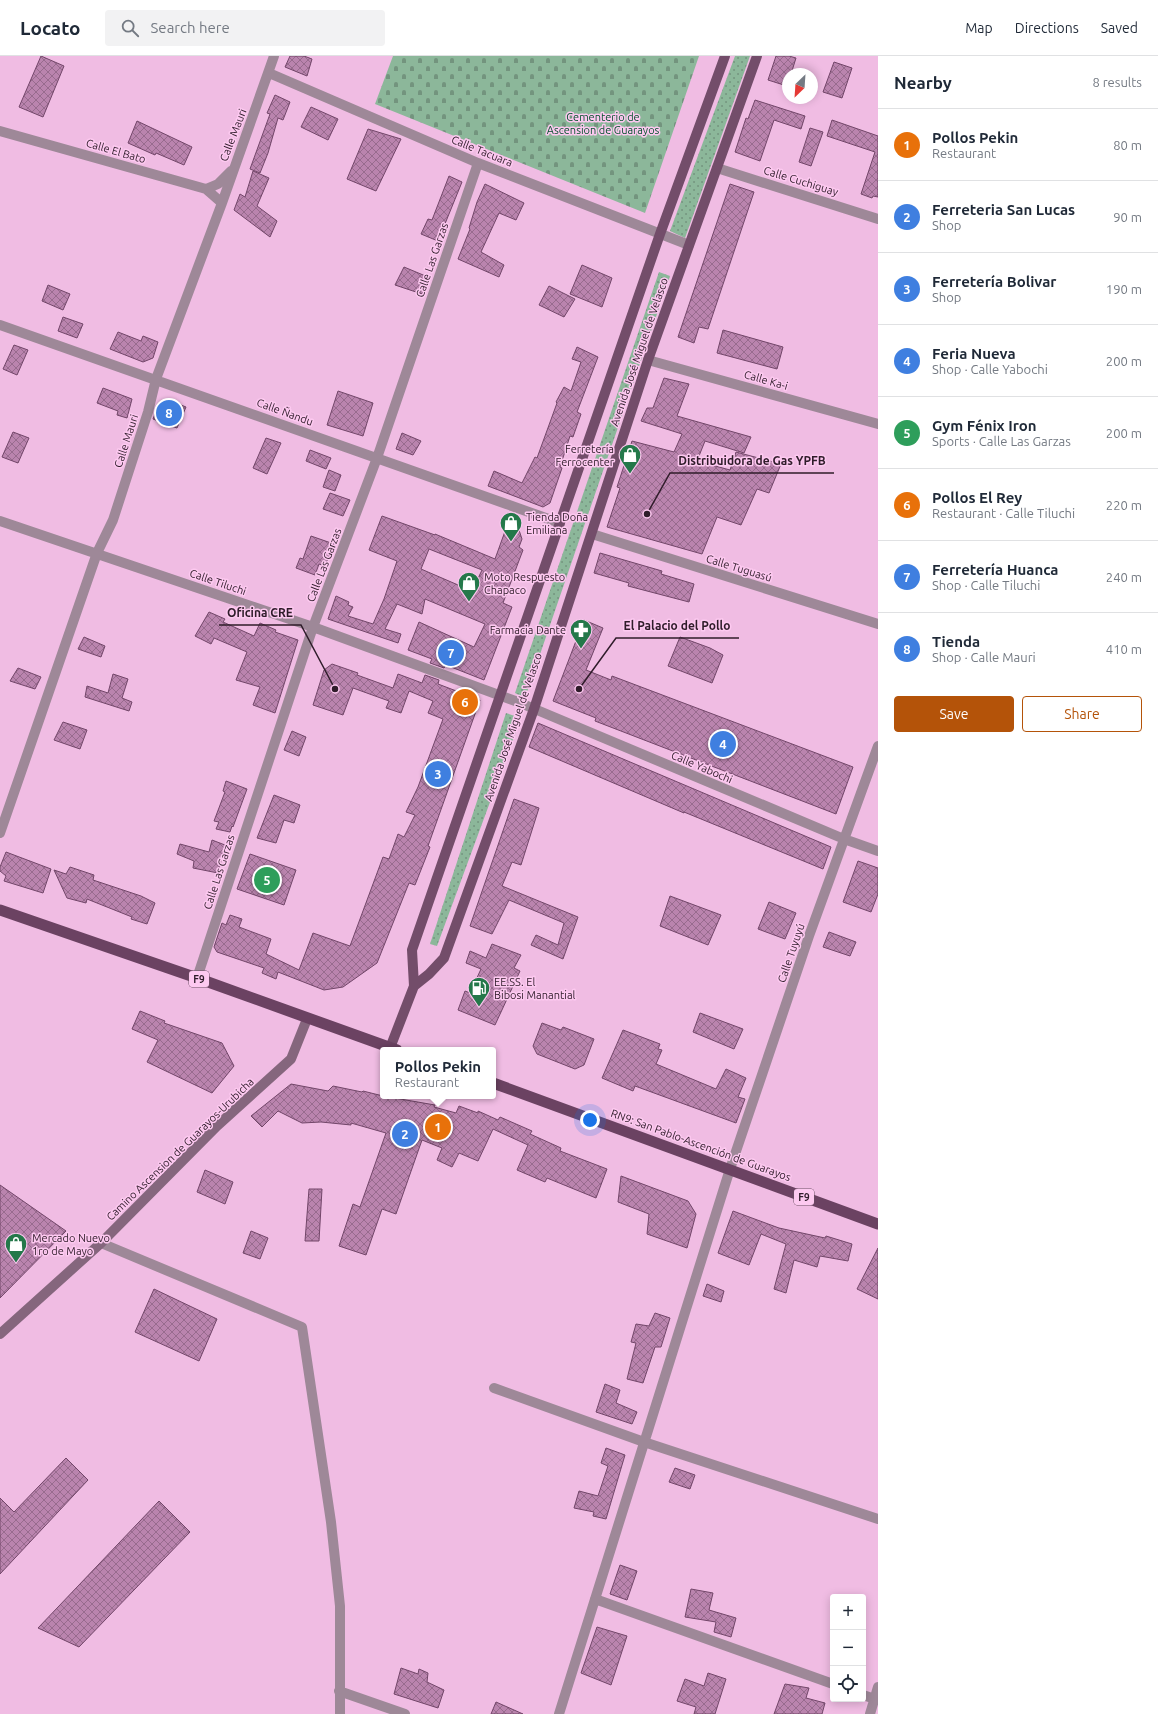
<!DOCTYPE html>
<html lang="en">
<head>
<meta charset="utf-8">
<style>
  :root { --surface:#fff; --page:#f2f2f3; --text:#1f2937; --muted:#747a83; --line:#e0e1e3; --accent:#b45309 }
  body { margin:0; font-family:Ubuntu,sans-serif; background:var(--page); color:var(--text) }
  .controls { position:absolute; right:12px; bottom:12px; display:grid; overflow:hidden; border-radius:4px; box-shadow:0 2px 10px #0003 }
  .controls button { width:36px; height:36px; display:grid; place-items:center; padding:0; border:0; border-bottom:1px solid var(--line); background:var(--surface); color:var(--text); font:20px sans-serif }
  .compass { position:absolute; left:782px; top:12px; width:36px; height:36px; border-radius:50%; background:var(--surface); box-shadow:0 2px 10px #0003; rotate:205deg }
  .you { position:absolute; left:590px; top:1064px; width:14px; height:14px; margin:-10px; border:3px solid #fff; border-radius:50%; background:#1a73e8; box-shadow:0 0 0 6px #1a73e833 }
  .badge { display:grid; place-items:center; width:26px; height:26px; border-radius:50%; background:var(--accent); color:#fff; font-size:13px; font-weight:700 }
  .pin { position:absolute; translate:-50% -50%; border:2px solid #fff; box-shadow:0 1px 4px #0006 }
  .popup { position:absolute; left:380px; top:991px; width:116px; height:52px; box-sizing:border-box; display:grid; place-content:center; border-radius:4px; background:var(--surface); filter:drop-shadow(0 1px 3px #0005); font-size:13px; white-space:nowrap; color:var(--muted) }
  .popup b { font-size:15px; color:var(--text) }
  .popup::after { content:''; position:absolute; left:50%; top:100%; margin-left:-8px; border:8px solid transparent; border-top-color:var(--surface) }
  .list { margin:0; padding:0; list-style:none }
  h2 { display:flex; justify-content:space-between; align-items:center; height:52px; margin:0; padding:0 16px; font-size:17px }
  h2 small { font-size:13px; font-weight:400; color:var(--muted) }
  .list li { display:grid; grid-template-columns:26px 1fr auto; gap:12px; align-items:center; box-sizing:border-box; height:72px; padding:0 16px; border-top:1px solid var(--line) }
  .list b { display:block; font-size:15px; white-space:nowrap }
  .list p { margin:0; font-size:13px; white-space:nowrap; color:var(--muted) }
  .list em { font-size:13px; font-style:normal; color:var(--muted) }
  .actions { display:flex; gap:8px; padding:12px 16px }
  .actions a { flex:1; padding:9px 0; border:1px solid var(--accent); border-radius:4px; text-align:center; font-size:14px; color:var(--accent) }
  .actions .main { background:var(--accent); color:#fff }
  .icon { flex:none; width:22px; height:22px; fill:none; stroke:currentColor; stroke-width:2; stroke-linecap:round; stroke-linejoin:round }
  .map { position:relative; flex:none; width:878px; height:1658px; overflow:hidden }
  header { display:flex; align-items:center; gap:24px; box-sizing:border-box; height:56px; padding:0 20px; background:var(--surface); border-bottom:1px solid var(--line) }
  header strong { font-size:19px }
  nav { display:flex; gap:22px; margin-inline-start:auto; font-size:14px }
  .search { width:280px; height:36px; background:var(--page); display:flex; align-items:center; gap:10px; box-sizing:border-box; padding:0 14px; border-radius:4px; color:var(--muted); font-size:15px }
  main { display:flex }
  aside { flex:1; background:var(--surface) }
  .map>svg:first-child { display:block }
  .cemetery { fill:url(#cemetery-stones) }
  .garden { fill:url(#garden-dots) }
  .building { fill:url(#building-cross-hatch); stroke:#724669; fill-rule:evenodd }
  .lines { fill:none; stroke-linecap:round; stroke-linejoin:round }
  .minor { stroke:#9e8898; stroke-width:10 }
  .secondary { stroke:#85667d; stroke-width:10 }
  .primary { stroke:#734d6a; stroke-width:10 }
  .trunk { stroke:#6b4262; stroke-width:11 }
  .labels { text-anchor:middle; stroke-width:3; stroke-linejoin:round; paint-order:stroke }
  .shield { fill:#fdc9f0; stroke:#6d5065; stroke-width:1 }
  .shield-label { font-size:10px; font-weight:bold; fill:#2f1c2a }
  .park-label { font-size:11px; fill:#04522d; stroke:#fdc9f0 }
  .street-label { font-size:11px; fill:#2f1c2a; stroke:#fdc9f0 }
  .poi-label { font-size:11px; fill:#2f1c2a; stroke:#fdc9f0; text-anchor:start }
  .leader { fill:none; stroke:#2f1c2a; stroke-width:1.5 }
  .callout-dot { fill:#2f1c2a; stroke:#fdc9f0; stroke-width:1.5 }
  .callout-label { font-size:12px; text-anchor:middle; font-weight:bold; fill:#2f1c2a; stroke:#fdc9f0; stroke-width:3; stroke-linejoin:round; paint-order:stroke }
</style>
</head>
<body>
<header>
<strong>Locato</strong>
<div class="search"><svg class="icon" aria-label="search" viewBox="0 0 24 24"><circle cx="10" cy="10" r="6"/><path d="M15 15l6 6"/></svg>Search here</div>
<nav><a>Map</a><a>Directions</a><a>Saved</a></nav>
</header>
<main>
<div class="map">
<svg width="878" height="1658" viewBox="0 0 878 1658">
  <defs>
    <pattern id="cemetery-stones" width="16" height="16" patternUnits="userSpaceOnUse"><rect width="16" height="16" fill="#8cb79a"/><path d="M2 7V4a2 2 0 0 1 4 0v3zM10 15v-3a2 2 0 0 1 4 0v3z" fill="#73947e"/></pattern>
    <pattern id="garden-dots" width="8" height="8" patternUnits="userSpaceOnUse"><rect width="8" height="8" fill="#8cb79a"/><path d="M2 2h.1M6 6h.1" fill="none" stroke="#73947e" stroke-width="1.8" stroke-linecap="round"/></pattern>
    <pattern id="building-cross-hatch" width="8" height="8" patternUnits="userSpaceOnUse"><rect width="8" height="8" fill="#ba84ae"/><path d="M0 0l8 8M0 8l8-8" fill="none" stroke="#986b8e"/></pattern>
  </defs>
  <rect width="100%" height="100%" fill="#f0bce3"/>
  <path class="cemetery" d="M393,0H699L645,157L375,48Z"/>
  <path class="garden" d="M735,0H750L685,182L670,175Z
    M659,216L670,220L525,642L515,637Z
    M506,657L521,662L437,890L430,888Z"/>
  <path class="building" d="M41,0L64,10L43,61L19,51Z
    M290,0H304L312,3L307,20L285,11Z
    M776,0H789L796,2L791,18H788L787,30L768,24Z
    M834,6L852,12L842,42L823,36Z
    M275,39L290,46L283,64L278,62L268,97L260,117L250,113L270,58L267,57Z
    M755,44L805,60L801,73L774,64L760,105L735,96L746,62L748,63Z
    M311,51L338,63L328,84L301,71Z
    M832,64L878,80V141L873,140L872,142L861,138L875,96L827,80Z
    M137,65L192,91L184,109L156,97L155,99L128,87Z
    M810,72L823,76L811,110L799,106Z
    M368,73L401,83L376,135L347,123Z
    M253,115L269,122L257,150L277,165L270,181L234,154L240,138L245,141Z
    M449,120L462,126L438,185L421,178L428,163L432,164Z
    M485,128L524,147L516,164L499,157L481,196L504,209L499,221L458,203L470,173L469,172L477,146Z
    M730,128L754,136L708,273L699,271L694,287L678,281Z
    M582,209L612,222L602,251L570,238Z
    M404,211L428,221L422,238L395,229Z
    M48,229L70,238L63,254L42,245Z
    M549,230L575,243L564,261L539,249Z
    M63,261L83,268L77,282L58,275Z
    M723,274L783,291L777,313L717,297Z
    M118,276L141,285L143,280L158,286L153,302L143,306L110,293Z
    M14,289L28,294L17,319L3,313Z
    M577,291L598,301L577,356L581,358L573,381L570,380L560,411L562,412L550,447L543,451L488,430L494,415L522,427L535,401L537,402L557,347L556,346L564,331L571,335L581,306L572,303Z
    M664,322L689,328L677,360L751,381L744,397L705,385L697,405L730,414L736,396L781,408L769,437L757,433L741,469L717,461L702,498L607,471L620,432L617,431L632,385L674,396L682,378L641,365L647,352H653Z
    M103,332L132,343L127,362L117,359L118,355L97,347Z
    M338,335L373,347L363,380L327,369Z
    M171,345L186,351L177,372L153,363L159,348Z
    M13,376L29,382L18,407L2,401Z
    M402,377L421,385L413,399L396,393Z
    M266,382L281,387L267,418L253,412Z
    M310,394L331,402L326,413L306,405Z
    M329,414L341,419L335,435L323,431Z
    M330,437L350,444L343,460L323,453Z
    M382,460L435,479V478L495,503L508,467L518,471L522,483L519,491L523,494L503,547L512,551L484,624L446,609L444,612L430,607L432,603L408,594L419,566L474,591L485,568L425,543L422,558L397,548L385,573L401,578L398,587L328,563L336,540L349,546L348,549L353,551L348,560L373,568L384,543L397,505L369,494ZM429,493L482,514L472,535L421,513Z
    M311,480L334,488L325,510L319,508L315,519L296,512L300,502L303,503Z
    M600,497L662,515L661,518L694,528L689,546L628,530L629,527L594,517Z
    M209,556L225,563L223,566L254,580L260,567L276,574L275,576L298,584L275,657L253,649L260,631L236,624L247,596L214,582L211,588L195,580Z
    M584,564L603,572L586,614L611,624L612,620L853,711L836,758L595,665L596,662L553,645Z
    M84,581L105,590L101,601L78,593Z
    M680,581L710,592L723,599L712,627L668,610Z
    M332,608L358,617L357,619L393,632L398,618L422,627L425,619L439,624L438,628L480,644L428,790L430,791L415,829L409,827L377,907L343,931L324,934L278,916L276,923L262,917L264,912L217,896L214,891L222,867L226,869L230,859L242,863L239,871L271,883L266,898L299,914L313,877L350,890L383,801L389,803L398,778L404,781L415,759L406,756L418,731L443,663L428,657L433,645L409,635L401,657L386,652L389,645L353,632L343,659L313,649L324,614Z
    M18,612L41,621L35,633L10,625Z
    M113,618L128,623L122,642L132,646L129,655L85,641L87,630L108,637Z
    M63,666L87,674L80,693L54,684Z
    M538,667L831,791L823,813L684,756V757L529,691Z
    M292,675L306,681L299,700L284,694Z
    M226,725L247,733L233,771L232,770L230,776L216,773L219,766L214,765L225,736L223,735Z
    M274,739L300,749L294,767L284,764L276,787L257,782Z
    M514,743L539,752L521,809L512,806L502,830L578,861L563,903L531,889L536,879L558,889L564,867L509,844L492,878L470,870Z
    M212,784L225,789L218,817L193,812L194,805L177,798L180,788L209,796Z
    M6,796L51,813L43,837L4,825L6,820L0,815V811Z
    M250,798L296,814L284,849L237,833Z
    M858,805L878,812V838L871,856L843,846Z
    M70,811L94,819L93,824L141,840L155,847L147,868L131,863L132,861L87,843L86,847L67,842L54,814L66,818Z
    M670,840L721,859L708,889L660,870Z
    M769,846L796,857L785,883L758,873Z
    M829,876L856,886L850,900L823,891Z
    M492,888L521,899L514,912L520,915L495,969L458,954L465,935L470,937L481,913L466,907L470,895L486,902Z
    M140,955L165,965L164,967L222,987L234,1010L212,1037L147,1006L158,984L132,973Z
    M700,957L743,973L734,993L693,976Z
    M542,967L561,974L563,971L594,983L584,1009L575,1013L537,998L533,990Z
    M623,974L660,988L658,993L662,994L656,1008L716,1033L726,1013L746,1022L738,1041L745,1043L736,1067L635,1030L633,1035L602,1022Z
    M291,1028L328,1035L333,1030L362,1036L363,1035L383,1040L435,1049L434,1051L456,1057L459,1050L478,1057V1055L498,1064L500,1061L532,1075L530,1078L561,1092L560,1095L607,1113L596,1142L547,1122L545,1126L517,1114L528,1089L493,1073L478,1105L459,1097L452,1111L437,1104L442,1092L422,1084L396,1158L382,1153L366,1199L339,1190L353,1148L360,1151L386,1077L351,1067V1069L321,1066L302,1067L278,1055L262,1071L251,1060Z
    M205,1114L233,1126L225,1148L197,1136Z
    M621,1120L688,1145L696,1158L687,1192L647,1178L649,1158L618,1146Z
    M0,1129L66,1175L0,1242Z
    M309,1133H322L319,1185H305Z
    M733,1155L779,1172L825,1182L826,1180L852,1188L848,1205L820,1200L817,1211L794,1204L786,1237L774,1233L786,1188L761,1178L749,1209L718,1197Z
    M251,1175L268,1182L260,1203L243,1197Z
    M878,1192V1243L857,1233Z
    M707,1228L724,1235L721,1246L703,1240Z
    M154,1233L217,1263L199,1305L135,1276Z
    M655,1257L670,1262L661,1291H655L643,1327L627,1323L636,1287L631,1286L636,1268L649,1270Z
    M605,1328L620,1334L616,1347L637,1356L632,1368L596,1356Z
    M606,1392L625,1399L606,1463L593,1460L594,1456L574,1452L579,1435L598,1440L608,1410L601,1407Z
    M66,1402L88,1424L0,1518V1442L14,1456Z
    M675,1412L695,1419L690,1433L669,1426Z
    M159,1445L190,1476L79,1591L38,1572Z
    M620,1509L637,1515L627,1544L610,1538Z
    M691,1533L713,1537L709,1554L736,1562L731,1581L714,1576L716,1566L685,1561Z
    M597,1571L627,1580L611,1629L581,1617Z
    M401,1612L418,1618L419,1613L428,1617L427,1626L444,1634L438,1652L394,1638Z
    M708,1617L726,1623L715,1658H694L696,1651L677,1645L685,1623L704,1630Z
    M785,1628L809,1632L806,1642L825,1647L822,1658H774Z
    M496,1646L523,1658H491Z"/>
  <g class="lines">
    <path class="minor" d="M269,17L478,107L689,189
      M0,75L206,133L222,147
      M717,112L878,163
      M206,133L218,128L231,115
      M0,269L560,467
      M648,304L878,368
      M0,465L313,571L518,646L844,783L878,795
      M592,478L878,568
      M0,777L97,497L113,464L148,356L156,323L222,147L274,0
      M197,922L313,571L377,402L478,107
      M101,1187L302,1271L331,1466L340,1550V1658
      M494,1332L644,1386L878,1463
      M595,1543L833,1628
      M339,1635L405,1658
      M863,1639L878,1644
      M559,1658L730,1113L809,880L878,690
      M870,1658L878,1631"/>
    <path class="secondary" d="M0,1278L101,1187L217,1070L291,1003L307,963"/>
    <path class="primary" d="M414,930L429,918L444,902L534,653L648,304L757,0
      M390,992L414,930L412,894L660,178L725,0"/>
    <path class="trunk" d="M0,854L197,922L397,994
      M493,1027L878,1168"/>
  </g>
  <defs>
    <g id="shop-pin" transform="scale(1.15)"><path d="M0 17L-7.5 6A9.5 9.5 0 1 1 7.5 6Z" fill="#24784a" stroke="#fdc9f0"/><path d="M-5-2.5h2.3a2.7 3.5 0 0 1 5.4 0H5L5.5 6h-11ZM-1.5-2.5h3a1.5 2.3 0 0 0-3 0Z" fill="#fff"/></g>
    <g id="pharmacy-pin" transform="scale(1.15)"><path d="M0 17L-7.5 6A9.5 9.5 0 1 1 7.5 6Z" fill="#24784a" stroke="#fdc9f0"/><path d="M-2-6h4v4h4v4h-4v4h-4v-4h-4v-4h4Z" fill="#fff"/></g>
    <g id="fuel-pin" transform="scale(1.15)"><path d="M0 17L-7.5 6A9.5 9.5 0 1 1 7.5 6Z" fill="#24784a" stroke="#fdc9f0"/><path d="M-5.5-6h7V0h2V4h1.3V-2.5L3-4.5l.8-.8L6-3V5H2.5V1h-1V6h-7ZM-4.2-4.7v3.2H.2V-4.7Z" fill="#fff"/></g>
  </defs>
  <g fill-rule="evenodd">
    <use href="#shop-pin" x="630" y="399"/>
    <use href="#shop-pin" x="511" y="467"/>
    <use href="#shop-pin" x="469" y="527"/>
    <use href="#pharmacy-pin" x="581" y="574"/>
    <use href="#fuel-pin" x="479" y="932"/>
    <use href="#shop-pin" x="16" y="1188"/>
  </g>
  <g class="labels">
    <g class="shield">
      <rect x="189" y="915" width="20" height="16" rx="3"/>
      <rect x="794" y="1133" width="20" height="16" rx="3"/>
    </g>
    <g class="shield-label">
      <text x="199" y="927">F9</text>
      <text x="804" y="1145">F9</text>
    </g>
    <g class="park-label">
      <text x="603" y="65">Cementerio de<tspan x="603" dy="13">Ascension de Guarayos</tspan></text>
    </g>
    <g class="street-label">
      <text transform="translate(233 79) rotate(-69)" y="4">Calle Mauri</text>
      <text transform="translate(116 95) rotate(16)" y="4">Calle El Bato</text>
      <text transform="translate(482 95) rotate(22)" y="4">Calle Tacuara</text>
      <text transform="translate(801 125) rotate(17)" y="4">Calle Cuchiguay</text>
      <text transform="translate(432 204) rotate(-71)" y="4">Calle Las Garzas</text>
      <text transform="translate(639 296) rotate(-71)" y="4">Avenida José Miguel de Velasco</text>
      <text transform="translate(766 324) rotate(16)" y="4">Calle Ka-i</text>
      <text transform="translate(285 356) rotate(20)" y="4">Calle Ñandu</text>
      <text transform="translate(126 385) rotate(-72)" y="4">Calle Mauri</text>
      <text transform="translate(324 509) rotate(-69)" y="4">Calle Las Garzas</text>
      <text transform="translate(739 512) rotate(17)" y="4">Calle Tuguasú</text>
      <text transform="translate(218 526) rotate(19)" y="4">Calle Tiluchi</text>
      <text transform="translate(513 671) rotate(-71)" y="4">Avenida José Miguel de Velasco</text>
      <text transform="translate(702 711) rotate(23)" y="4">Calle Yabochi</text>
      <text transform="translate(219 816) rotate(-72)" y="4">Calle Las Garzas</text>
      <text transform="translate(791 897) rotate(-71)" y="4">Calle Tuyuyú</text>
      <text transform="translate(701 1089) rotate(20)" y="4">RN9: San Pablo-Ascención de Guarayos</text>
      <text transform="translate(180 1093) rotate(-44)" y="4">Camino Ascension de Guarayos-Urubicha</text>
    </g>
    <g class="poi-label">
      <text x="614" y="397" text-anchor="end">Ferretería<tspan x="614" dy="13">Ferrocenter</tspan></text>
      <text x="526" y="465">Tienda Doña<tspan x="526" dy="13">Emiliana</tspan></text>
      <text x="484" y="525">Moto Respuesto<tspan x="484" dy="13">Chapaco</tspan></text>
      <text x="566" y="578" text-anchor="end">Farmacia Dante</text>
      <text x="494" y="930">EE.SS. El<tspan x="494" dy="13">Bibosi Manantial</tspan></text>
      <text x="32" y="1186">Mercado Nuevo<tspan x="32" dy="13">1ro de Mayo</tspan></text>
    </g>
  </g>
  <path class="leader" d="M647 458L670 417H834M335 633L301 569H219M579 633L616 582H739"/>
  <g class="callout-dot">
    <circle cx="647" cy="458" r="4"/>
    <circle cx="335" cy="633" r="4"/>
    <circle cx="579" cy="633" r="4"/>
  </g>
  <g class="callout-label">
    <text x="752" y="409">Distribuidora de Gas YPFB</text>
    <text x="260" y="561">Oficina CRE</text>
    <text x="677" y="574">El Palacio del Pollo</text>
  </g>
</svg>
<div class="controls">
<button>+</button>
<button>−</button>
<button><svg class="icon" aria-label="locate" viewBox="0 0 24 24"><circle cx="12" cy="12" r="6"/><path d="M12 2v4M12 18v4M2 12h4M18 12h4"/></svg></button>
</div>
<svg class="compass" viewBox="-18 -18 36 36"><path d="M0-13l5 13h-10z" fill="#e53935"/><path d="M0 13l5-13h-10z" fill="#747a83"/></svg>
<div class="you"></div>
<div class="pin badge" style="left:438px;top:1071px;background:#e8710a">1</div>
<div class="popup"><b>Pollos Pekin</b>Restaurant</div>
<div class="pin badge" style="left:405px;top:1078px;background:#3f7fe0">2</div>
<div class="pin badge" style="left:438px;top:718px;background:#3f7fe0">3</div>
<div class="pin badge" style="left:723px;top:688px;background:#3f7fe0">4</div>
<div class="pin badge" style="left:267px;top:824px;background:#2e9e5b">5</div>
<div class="pin badge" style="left:465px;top:646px;background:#e8710a">6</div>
<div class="pin badge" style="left:451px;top:597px;background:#3f7fe0">7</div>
<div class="pin badge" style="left:169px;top:357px;background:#3f7fe0">8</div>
</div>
<aside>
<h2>Nearby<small>8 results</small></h2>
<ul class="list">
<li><span class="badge" style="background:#e8710a">1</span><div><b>Pollos Pekin</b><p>Restaurant</p></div><em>80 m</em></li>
<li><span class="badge" style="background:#3f7fe0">2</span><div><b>Ferreteria San Lucas</b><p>Shop</p></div><em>90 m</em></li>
<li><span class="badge" style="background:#3f7fe0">3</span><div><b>Ferretería Bolivar</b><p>Shop</p></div><em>190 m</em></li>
<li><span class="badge" style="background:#3f7fe0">4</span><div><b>Feria Nueva</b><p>Shop · Calle Yabochi</p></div><em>200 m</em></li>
<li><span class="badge" style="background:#2e9e5b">5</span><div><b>Gym Fénix Iron</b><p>Sports · Calle Las Garzas</p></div><em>200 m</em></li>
<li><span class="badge" style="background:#e8710a">6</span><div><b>Pollos El Rey</b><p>Restaurant · Calle Tiluchi</p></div><em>220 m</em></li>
<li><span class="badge" style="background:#3f7fe0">7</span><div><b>Ferretería Huanca</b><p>Shop · Calle Tiluchi</p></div><em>240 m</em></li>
<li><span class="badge" style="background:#3f7fe0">8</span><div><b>Tienda</b><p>Shop · Calle Mauri</p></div><em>410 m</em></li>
</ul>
<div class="actions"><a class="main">Save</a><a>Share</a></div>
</aside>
</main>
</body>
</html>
